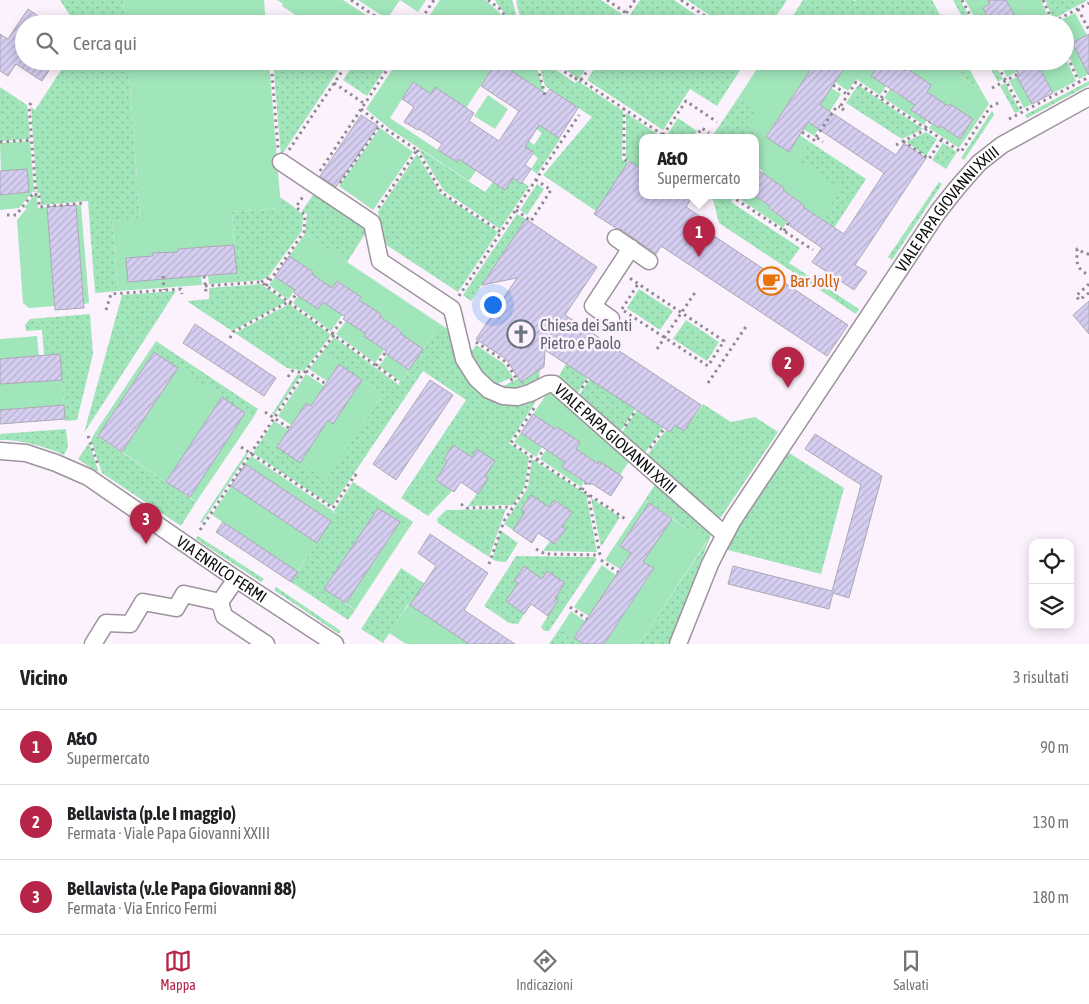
<!DOCTYPE html>
<html lang="it">
<head>
<meta charset="utf-8">
<style>
  :root { --surface:#fff; --page:#f6f6f6; --text:#202124; --muted:#757577; --line:#e0e0e0; --accent:#b62548 }
  body { margin:0; font-family:"Asap Condensed",sans-serif; background:var(--page); color:var(--text) }
  .controls { position:absolute; right:15px; bottom:15px; display:grid; overflow:hidden; border-radius:10px; box-shadow:0 2px 12px #0003 }
  .controls button { width:45px; height:45px; display:grid; place-items:center; padding:0; border:0; border-bottom:1px solid var(--line); background:var(--surface); color:var(--text); font:25px sans-serif }
  .you { position:absolute; left:492px; top:304px; width:18px; height:18px; margin:-12px; border:4px solid #fff; border-radius:50%; background:#1a73e8; box-shadow:0 0 0 8px #1a73e833 }
  .badge { display:grid; place-items:center; width:32px; height:32px; border-radius:50%; background:var(--accent); color:#fff; font-size:16px; font-weight:700 }
  .pin { position:absolute; translate:-50% -41px; filter:drop-shadow(0 1px 2px #0008) }
  .pin::after { content:''; position:absolute; top:26px; width:18px; height:15px; background:inherit; clip-path:polygon(0 0,100% 0,50% 100%) }
  .popup { position:absolute; left:639px; top:134px; width:120px; height:65px; box-sizing:border-box; display:grid; place-content:center; border-radius:10px; background:var(--surface); filter:drop-shadow(0 1px 4px #0005); font-size:16px; white-space:nowrap; color:var(--muted) }
  .popup b { font-size:19px; color:var(--text) }
  .popup::after { content:''; position:absolute; left:50%; top:100%; margin-left:-10px; border:10px solid transparent; border-top-color:var(--surface) }
  .list { margin:0; padding:0; list-style:none }
  h2 { display:flex; justify-content:space-between; align-items:center; height:65px; margin:0; padding:0 20px; font-size:21px }
  h2 small { font-size:16px; font-weight:400; color:var(--muted) }
  .list li { display:grid; grid-template-columns:32px 1fr auto; gap:15px; align-items:center; box-sizing:border-box; height:75px; padding:0 20px; border-top:1px solid var(--line) }
  .list b { display:block; font-size:19px; white-space:nowrap }
  .list p { margin:0; font-size:16px; white-space:nowrap; color:var(--muted) }
  .list em { font-size:16px; font-style:normal; color:var(--muted) }
  .icon { flex:none; width:28px; height:28px; fill:none; stroke:currentColor; stroke-width:2; stroke-linecap:round; stroke-linejoin:round }
  .map { position:relative; flex:none; width:1089px; height:644px; overflow:hidden }
  .search { position:absolute; background:var(--surface); box-shadow:0 2px 12px #0003; left:15px; right:15px; top:15px; height:55px; display:flex; align-items:center; gap:12px; box-sizing:border-box; padding:0 18px; border-radius:28px; color:var(--muted); font-size:19px }
  .sheet { height:290px; background:var(--surface) }
  nav { display:flex; justify-content:space-around; align-items:center; box-sizing:border-box; height:70px; border-top:1px solid var(--line); background:var(--surface); font-size:14px; color:var(--muted) }
  nav a { display:grid; justify-items:center; gap:2px }
  nav .on { color:var(--accent) }
  .map>svg:first-child { display:block }
  .grass { fill:url(#grass-dots) }
  .garden { fill:#a1e5ba }
  .building { fill:url(#building-hatch); stroke:#aaa8b4 }
  .lines { fill:none; stroke-linecap:round; stroke-linejoin:round }
  .minor-casing { stroke:#9c939d; stroke-width:19 }
  .path { stroke:#908991; stroke-width:3; stroke-dasharray:2.5 4; stroke-linecap:butt }
  .minor { stroke:#fff; stroke-width:16 }
  .labels { text-anchor:middle; stroke-width:5; stroke-linejoin:round; paint-order:stroke }
  .street-label { font-size:16px; fill:#0f0c10; stroke:#fcf2fd }
  .food-label { font-size:16px; fill:#c56008; stroke:#fcf2fd; text-anchor:start }
  .worship-label { font-size:16px; fill:#5b616d; stroke:#fcf2fd; text-anchor:start }
</style>
</head>
<body>
<div class="map">
<svg width="1089" height="644" viewBox="0 0 1089 644">
  <defs>
    <pattern id="grass-dots" width="8" height="8" patternUnits="userSpaceOnUse" patternTransform="scale(1.25)"><rect width="8" height="8" fill="#a1e5ba"/><path d="M2 2h.1M6 6h.1" fill="none" stroke="#89c39f" stroke-width="1.8" stroke-linecap="round"/></pattern>
    <pattern id="building-hatch" width="6" height="6" patternUnits="userSpaceOnUse" patternTransform="scale(1.25)"><rect width="6" height="6" fill="#d6cef1"/><path d="M-1 1l2-2M0 6l6-6M5 7l2-2" fill="none" stroke="#b6b0ce"/></pattern>
  </defs>
  <rect width="100%" height="100%" fill="#fcf2fd"/>
  <path class="grass" d="M60,0H123L125,24H74L73,20Z
    M495,0H512L519,24H513C509,18 497,5 495,0Z
    M518,0H601L622,14L616,24H522L516,1Z
    M640,0H674L709,24H624Z
    M687,0H787L771,24H722Z
    M803,0H853L854,1L856,0H932L945,24H881L877,21L874,24H798L791,19Z
    M953,0H960L973,24H966Z
    M1045,0H1088L1053,19Z
    M67,61H128L140,219L112,221L118,291L95,293L88,201L41,205L40,193H37L31,107L35,110Z
    M273,61H334L341,66L281,156Z
    M356,61H390L367,96L343,80Z
    M538,61H543L575,83L578,81L623,111L622,159L628,163L596,211L543,175L592,117L545,86Z
    M553,61H591L579,79Z
    M599,61H746L717,106L690,89L663,130L587,80Z
    M938,61H965L981,90Z
    M986,61H993L1003,79L998,82Z
    M1089,81V85L1027,118L1025,115Z
    M1005,83L1020,111L1015,113L1000,86Z
    M858,85L923,129L902,139L846,103Z
    M0,87L27,105L30,139L0,141Z
    M738,98L759,112L748,129L755,133L752,138H711Z
    M992,111L994,115L964,160L961,158Z
    M626,113L663,138H643V170L626,159Z
    M678,118L697,131L692,138H670L667,135Z
    M539,125L560,139L537,174L531,169L538,158L533,154V152L516,141H529L534,145L542,133L536,129Z
    M926,132L937,139L926,156L906,142Z
    M810,142L866,179L834,228L821,219L798,160Z
    M943,143L957,152L946,169L932,160Z
    M418,148L485,192L493,182L505,190L513,178L521,183L522,182L529,186L500,229L444,191Z
    M417,154L440,193L498,232L458,292L385,244L378,212Z
    M939,182L942,184L892,260L888,257Z
    M537,184L544,189L527,215L520,210Z
    M315,192L369,228L347,262L305,234L307,214L302,211Z
    M712,196H728L733,199L731,202L800,248L789,263L859,309L856,314L719,223Z
    M280,197L294,207L303,215L302,231L268,277L261,280L237,282L232,212L280,208Z
    M517,214L526,219L471,301L463,295Z
    M261,284L286,302L232,331L188,302V301L209,299V288Z
    M639,289L673,311L660,330L627,308Z
    M176,291L84,433L122,295Z
    M289,304L331,335L304,371L287,368L235,333Z
    M90,314L93,354L77,420L65,421L60,354L44,355L42,330L26,331L25,325L30,319Z
    M686,320L719,342L707,361L673,339Z
    M440,324L451,331L490,399C512,413 522,403 542,392L509,443L529,457L525,486L513,505L468,506L488,478L485,476L477,449L467,464L470,456L454,445L444,459L447,462L436,480L452,491L428,516L401,498L466,400L423,371L332,506L253,453L263,438L326,479L383,394L322,353L334,337L399,385Z
    M156,341L258,409L253,418L150,350Z
    M476,345L504,364L513,377L493,386L467,358Z
    M566,364L587,378L576,396L557,379Z
    M540,369L539,381L521,391L497,389L519,378L521,381Z
    M297,375H301L274,415L272,414Z
    M590,379L635,409L619,434L578,397Z
    M703,404L731,422L755,417L778,432L721,517L716,519L646,457L666,430L670,432L675,425L684,431Z
    M637,410L663,428L643,455L620,435Z
    M66,429L68,447L64,455C48,447 18,439 0,440V434Z
    M94,434L196,502L181,526L102,473L91,440Z
    M89,443L98,470L97,472L78,459Z
    M786,451L844,488L821,574L724,549Z
    M246,453L248,454L202,523L200,522Z
    M532,459L586,494L597,552L543,551L550,541L556,544L566,529L562,527L572,512L555,500L544,515L521,510L525,512L513,530L504,524L528,488Z
    M353,482L413,522L409,528L378,508L324,589L355,610L348,620L291,582L336,513L334,511Z
    M656,483L712,532L670,644H639L707,542L645,500Z
    M591,498L620,517L601,547Z
    M506,509L489,557L438,523L437,519L446,510Z
    M501,531L518,543L506,562L496,561L492,559Z
    M198,536L264,579L261,582L196,539Z
    M516,556L594,557L597,559L549,631H544L541,627L558,600L555,598L565,583L547,571L537,586L535,585L540,578L524,567L514,581L518,583L506,601L524,614L518,624L509,623L484,606Z
    M401,568L425,584L410,605L408,604L383,643L361,629Z
    M276,587L341,631L339,634L274,590Z
    M560,628L584,644H549Z"/>
  <path class="garden" d="M123,0H264L266,24H125Z
    M277,0H343L366,15L360,24H309L282,6L283,4Z
    M358,0H426L418,12L400,0L387,19Z
    M440,0H485L498,11L508,24H424Z
    M965,0H988L990,4L983,8L991,24H978Z
    M1006,0H1041L1051,24H1015Z
    M1075,13L1087,35L1072,43L1089,74L1079,79L1065,46V24L1055,23Z
    M1065,57L1076,81L1053,93L1041,71L1043,70L1038,61H1065Z
    M128,61H269L281,208L232,212L234,245L179,249L178,252L153,253V256L126,258L128,282L201,276L202,285L118,291L112,221L140,218Z
    M398,61H535L545,96L534,86L497,61L466,108L435,88L431,94L413,82L390,118L456,162L467,146L488,153L469,181L390,129L366,109Z
    M762,61H816L766,136L788,151L800,135L810,142L798,160L841,189L821,219L803,207L804,205L783,190L784,188L762,173L763,171L755,166V138H752L755,134L747,129L758,112L738,98Z
    M836,61H881L871,76L886,86L880,95L856,79L848,91L835,82Z
    M891,61H938L981,90L989,104L959,148L929,128L932,124L939,128L941,126L960,139L973,119L950,104L948,106L927,92L931,85L908,69L906,71Z
    M998,61H1011L1017,72L1007,77Z
    M1017,77L1032,104L1024,108L1009,81Z
    M831,88L841,94L814,136L803,129Z
    M890,89L898,95L900,93L916,103L912,110L927,120L924,125L884,98Z
    M488,95L508,109L495,129L474,116Z
    M380,128L413,152L373,210L339,186Z
    M30,141L34,190L19,208L0,210V195L29,192L27,170L1,171L0,143Z
    M34,195L35,196H37L38,208L47,207L55,306L29,308L23,303L17,220L27,208H24Z
    M744,196H755L770,206L769,209L787,221L783,228L741,200Z
    M76,205H81L89,303L84,304Z
    M305,234L440,324L423,349L401,334L402,331L380,317L381,314L359,300L361,297L337,281L332,288L312,275L313,272L289,256Z
    M237,273V282L209,284L208,276Z
    M275,277L295,290L288,300L269,285Z
    M298,296L318,309L323,302L342,315L331,331L293,303Z
    M346,321L366,334L364,336L384,350L375,363L336,334Z
    M37,336L39,356L0,359V339Z
    M150,350L154,352L98,436L94,434Z
    M322,353L339,364L328,382L309,369Z
    M387,355L409,370L401,382L379,366Z
    M178,368L222,397L166,482L122,452Z
    M306,374L324,386L311,406L306,403L291,425L278,416Z
    M62,380L64,405L0,410V384Z
    M362,380L383,394L326,480L300,463L328,420L333,423Z
    M552,391L630,460L620,475L599,462L598,464L576,449L580,442L557,427L555,429L533,414L548,392Z
    M245,413L253,418L196,502L190,497Z
    M274,421L288,430L277,447L263,438Z
    M521,433L542,447L536,457L514,442Z
    M546,450L548,451L549,450L566,461L562,467L584,482L581,487L540,459Z
    M251,456L336,513L331,521L245,464Z
    M231,486L317,543L297,572L212,515Z
    M645,500L649,503L620,546L631,553L620,569L605,560Z
    M672,519L707,541L639,644H604L654,569L643,562Z
    M400,522L409,528L355,610L346,603Z
    M602,565L616,575L589,616L574,607Z
    M409,604L469,644H406L389,633Z
    M571,611L585,621L574,638L560,628Z"/>
  <path class="building" d="M988,0H1006L1019,24H991L983,8L990,4Z
    M28,9L50,24H24V61H55L42,81L16,64L8,76L0,71V34L8,39Z
    M1089,34V75L1072,43Z
    M497,61L546,94L550,89L578,108L559,138L539,125L525,147L534,152L525,165L531,169L521,184L513,178L505,190L459,159L457,162L438,150L442,144L419,129L418,130L404,122L414,107L402,99L413,82L431,94L435,87L474,113L469,121L499,141L519,111L481,86Z
    M816,61H836L845,67L820,105L896,155L904,143L926,158L855,265L867,272L854,290L812,262L822,248L790,226L791,224L769,208L770,206L755,196V168L784,188L783,190L804,205L803,207L844,234L884,173L808,122L789,152L766,137Z
    M881,61H891L906,71L908,69L931,85L927,92L948,106L950,104L973,119L960,139L941,126L939,128L911,110L915,105L871,76Z
    M1011,61H1038L1043,70L1041,71L1053,93L1032,104L1017,77L1019,75Z
    M361,115L378,126L336,187L320,176Z
    M629,161L643,170V196H693L686,207L707,221L702,228L848,325L827,356L661,246L656,254L622,230L616,228L594,214Z
    M27,169L29,192L0,195V171Z
    M76,205L84,308L55,310L47,207Z
    M526,219L597,267L565,315L701,405L684,431L675,425L670,432L545,350L544,367L521,382L506,359L476,339L517,278L482,285Z
    M234,245L237,273L128,282L126,258L153,256L152,253L178,252V249Z
    M289,256L313,272L312,274L332,288L337,281L361,297L359,300L381,314L380,317L402,332L401,334L423,349L409,370L385,353L386,351L364,336L366,334L343,319L345,317L323,302L318,309L294,293L295,290L275,277Z
    M1089,301V334L1073,315Z
    M195,324L276,378L264,396L183,343Z
    M154,352L178,368L122,452L98,436Z
    M60,354L62,380L0,384V359Z
    M339,364L362,380L333,424L328,420L300,463L277,447L306,403L311,406Z
    M430,380L453,395L396,480L373,464Z
    M222,397L245,413L190,497L166,482Z
    M64,405L65,419L0,424V410Z
    M533,414L555,429L557,427L580,442L576,449L598,464L599,461L623,477L611,496L591,483L590,485L562,467L565,462L521,433Z
    M815,434L882,476L849,598L833,593L829,609L728,584L733,566L832,591L861,485L805,449Z
    M453,445L472,457L477,449L495,461L485,476L488,479L478,494L461,482L454,492L436,480L447,462L444,459Z
    M245,464L331,521L317,543L231,486Z
    M531,495L549,507L554,500L572,512L562,527L566,529L555,544L538,533L532,543L513,530L525,512L521,510Z
    M649,503L672,519L643,562L654,568L604,644H584L574,638L631,553L620,546Z
    M378,508L400,522L346,603L324,589Z
    M223,522L298,572L291,582L216,532Z
    M430,534L488,573L464,610L515,644H469L410,605L436,566L418,553Z
    M524,566L542,579L547,571L565,583L555,598L558,600L548,616L531,604L524,614L506,601L518,583L514,581Z"/>
  <g class="lines">
    <g class="minor-casing">
      <g id="minor">
        <path id="s1" d="M281,162L372,223L380,261L452,309L464,359L476,378L489,390L503,396L517,397L530,393L548,384H554L725,535"/>
        <path d="M616,238L649,261"/>
        <path d="M611,319L593,306L631,248"/>
        <path id="s2" d="M0,451L26,453L56,463L88,477L236,579L335,644"/>
        <path d="M220,602L224,616L266,644"/>
        <path d="M93,644L106,623L130,624L143,602L176,608L184,594L220,602L236,579"/>
        <path id="s3" d="M678,644L710,564L718,548L733,520L938,212L957,188L979,163L1002,145L1089,97"/>
      </g>
    </g>
    <path class="path" d="M351,0L387,24
      M488,0L500,9L511,24
      M607,0L626,13
      M681,0L717,24
      M962,0L975,24
      M1043,0L1053,23
      M1078,9L1089,30
      M1053,22L1089,3
      M276,24L282,15L295,24
      M374,24L378,18
      M418,24L434,0
      M619,24L635,0
      M1065,51L1079,82
      M271,61L278,148
      M536,61L545,95
      M548,61L576,79V78L580,81L581,80L663,135L667,138
      M995,61L1023,112
      M581,80L594,61
      M334,83L365,104
      M833,85L848,95
      M992,88L1018,74
      M881,98L888,88
      M31,103L29,106L36,195L39,194V207L84,203V204
      M624,108V159L628,162
      M361,109L387,130L417,150L377,210
      M844,110L840,107L856,82L961,152L990,107L1000,102
      M1009,119L1089,77
      M925,128L930,122
      M802,132L814,140L816,137L823,142
      M663,135L686,101L717,122
      M816,137L837,106L840,107
      M695,138L702,128L709,133
      M903,141L929,159L942,139
      M0,142L32,140
      M896,145L927,129
      M289,150L349,61
      M417,150L442,193L501,232L579,115
      M320,171L393,61
      M340,183L380,125
      M731,196L813,250
      M516,210L531,221L551,190L536,180
      M7,215H16L35,191
      M784,231L789,222
      M1089,254H1086L1077,249C1077,263 1075,268 1089,275
      M163,276L164,290
      M204,276L206,292
      M261,282L272,276
      M1089,284L1076,296L1079,300L1089,293
      M205,286L261,282L400,383
      M266,286L304,232L305,215L296,207L304,195
      M459,296L501,232
      M290,303L296,294
      M622,309L638,284
      M106,310L111,294L181,289L182,294
      M624,311L708,366L724,341L628,277
      M332,334L343,319
      M230,338L233,332L288,302
      M476,342L506,362L516,378L510,380
      M657,349L696,291
      M376,366L385,353
      M306,371L326,384
      M288,377L292,371L304,373
      M708,383L747,325
      M582,388L589,378
      M534,408L511,443L627,520
      M265,412L289,428
      M625,426L636,410
      M88,436L98,465
      M241,447L333,508L355,475L358,477
      M650,448L664,429
      M537,460L544,449
      M582,490L586,483
      M588,495L600,555L603,557
      M461,504L467,508L512,507
      M200,530L304,373L334,335
      M536,549L545,554L600,555
      M601,560L618,572
      M489,564L504,521L526,487L531,456
      M570,607L587,619"/>
    <use href="#minor" class="minor"/>
  </g>
  <defs>
    <g id="cafe-ring" transform="scale(1.4375)"><circle r="9.5" fill="#fcf2fd" stroke="#e8710a" stroke-width="1.5"/><path d="M-5.5-4.5H6V0H3Q3 3.5 0 3.5H-2.5Q-5.5 3.5-5.5 0ZM3-3.2v2h1.7v-2ZM-6 4.5H4V6H-6Z" fill="#e8710a"/></g>
    <g id="church-ring" transform="scale(1.4375)"><circle r="9.5" fill="#fcf2fd" stroke="#6b7280" stroke-width="1.5"/><path d="M-1.2-6h2.4v3.5h3.3v2.4h-3.3V6h-2.4V-.1h-3.3v-2.4h3.3Z" fill="#6b7280"/></g>
  </defs>
  <g fill-rule="evenodd">
    <use href="#cafe-ring" x="771" y="281"/>
    <use href="#church-ring" x="521" y="334"/>
  </g>
  <g class="labels">
    <g class="street-label">
      <text dy="6" stroke="none"><textPath href="#s3" startOffset="514">VIALE PAPA GIOVANNI XXIII</textPath></text>
      <text dy="6" stroke="none"><textPath href="#s1" startOffset="478">VIALE PAPA GIOVANNI XXIII</textPath></text>
      <text dy="6" stroke="none"><textPath href="#s2" startOffset="255">VIA ENRICO FERMI</textPath></text>
    </g>
    <g class="food-label">
      <text x="790" y="287">Bar Jolly</text>
    </g>
    <g class="worship-label">
      <text x="540" y="331">Chiesa dei Santi<tspan x="540" dy="18">Pietro e Paolo</tspan></text>
    </g>
  </g>
</svg>
<div class="controls">
<button><svg class="icon" aria-label="locate" viewBox="0 0 24 24"><circle cx="12" cy="12" r="6"/><path d="M12 2v4M12 18v4M2 12h4M18 12h4"/></svg></button>
<button><svg class="icon" aria-label="layers" viewBox="0 0 24 24"><path d="M12 4l9 5-9 5-9-5zM3 14l9 5 9-5"/></svg></button>
</div>
<div class="you"></div>
<div class="pin badge" style="left:699px;top:257px">1</div>
<div class="popup"><b>A&amp;O</b>Supermercato</div>
<div class="pin badge" style="left:788px;top:388px">2</div>
<div class="pin badge" style="left:146px;top:544px">3</div>
<div class="search"><svg class="icon" aria-label="search" viewBox="0 0 24 24"><circle cx="10" cy="10" r="6"/><path d="M15 15l6 6"/></svg>Cerca qui</div>
</div>
<section class="sheet">
<h2>Vicino<small>3 risultati</small></h2>
<ul class="list">
<li><span class="badge">1</span><div><b>A&amp;O</b><p>Supermercato</p></div><em>90 m</em></li>
<li><span class="badge">2</span><div><b>Bellavista (p.le I maggio)</b><p>Fermata · Viale Papa Giovanni XXIII</p></div><em>130 m</em></li>
<li><span class="badge">3</span><div><b>Bellavista (v.le Papa Giovanni 88)</b><p>Fermata · Via Enrico Fermi</p></div><em>180 m</em></li>
</ul>
</section>
<nav>
<a class="on"><svg class="icon" aria-label="map" viewBox="0 0 24 24"><path d="M3 6l6-2 6 2 6-2v14l-6 2-6-2-6 2zM9 4v14M15 6v14"/></svg>Mappa</a>
<a><svg class="icon" aria-label="directions" viewBox="0 0 24 24"><path d="M12 3l9 9-9 9-9-9zM9 14v-3h6M13 9l2 2-2 2"/></svg>Indicazioni</a>
<a><svg class="icon" aria-label="saved" viewBox="0 0 24 24"><path d="M7 4h10v16l-5-4-5 4z"/></svg>Salvati</a>
</nav>
</body>
</html>
